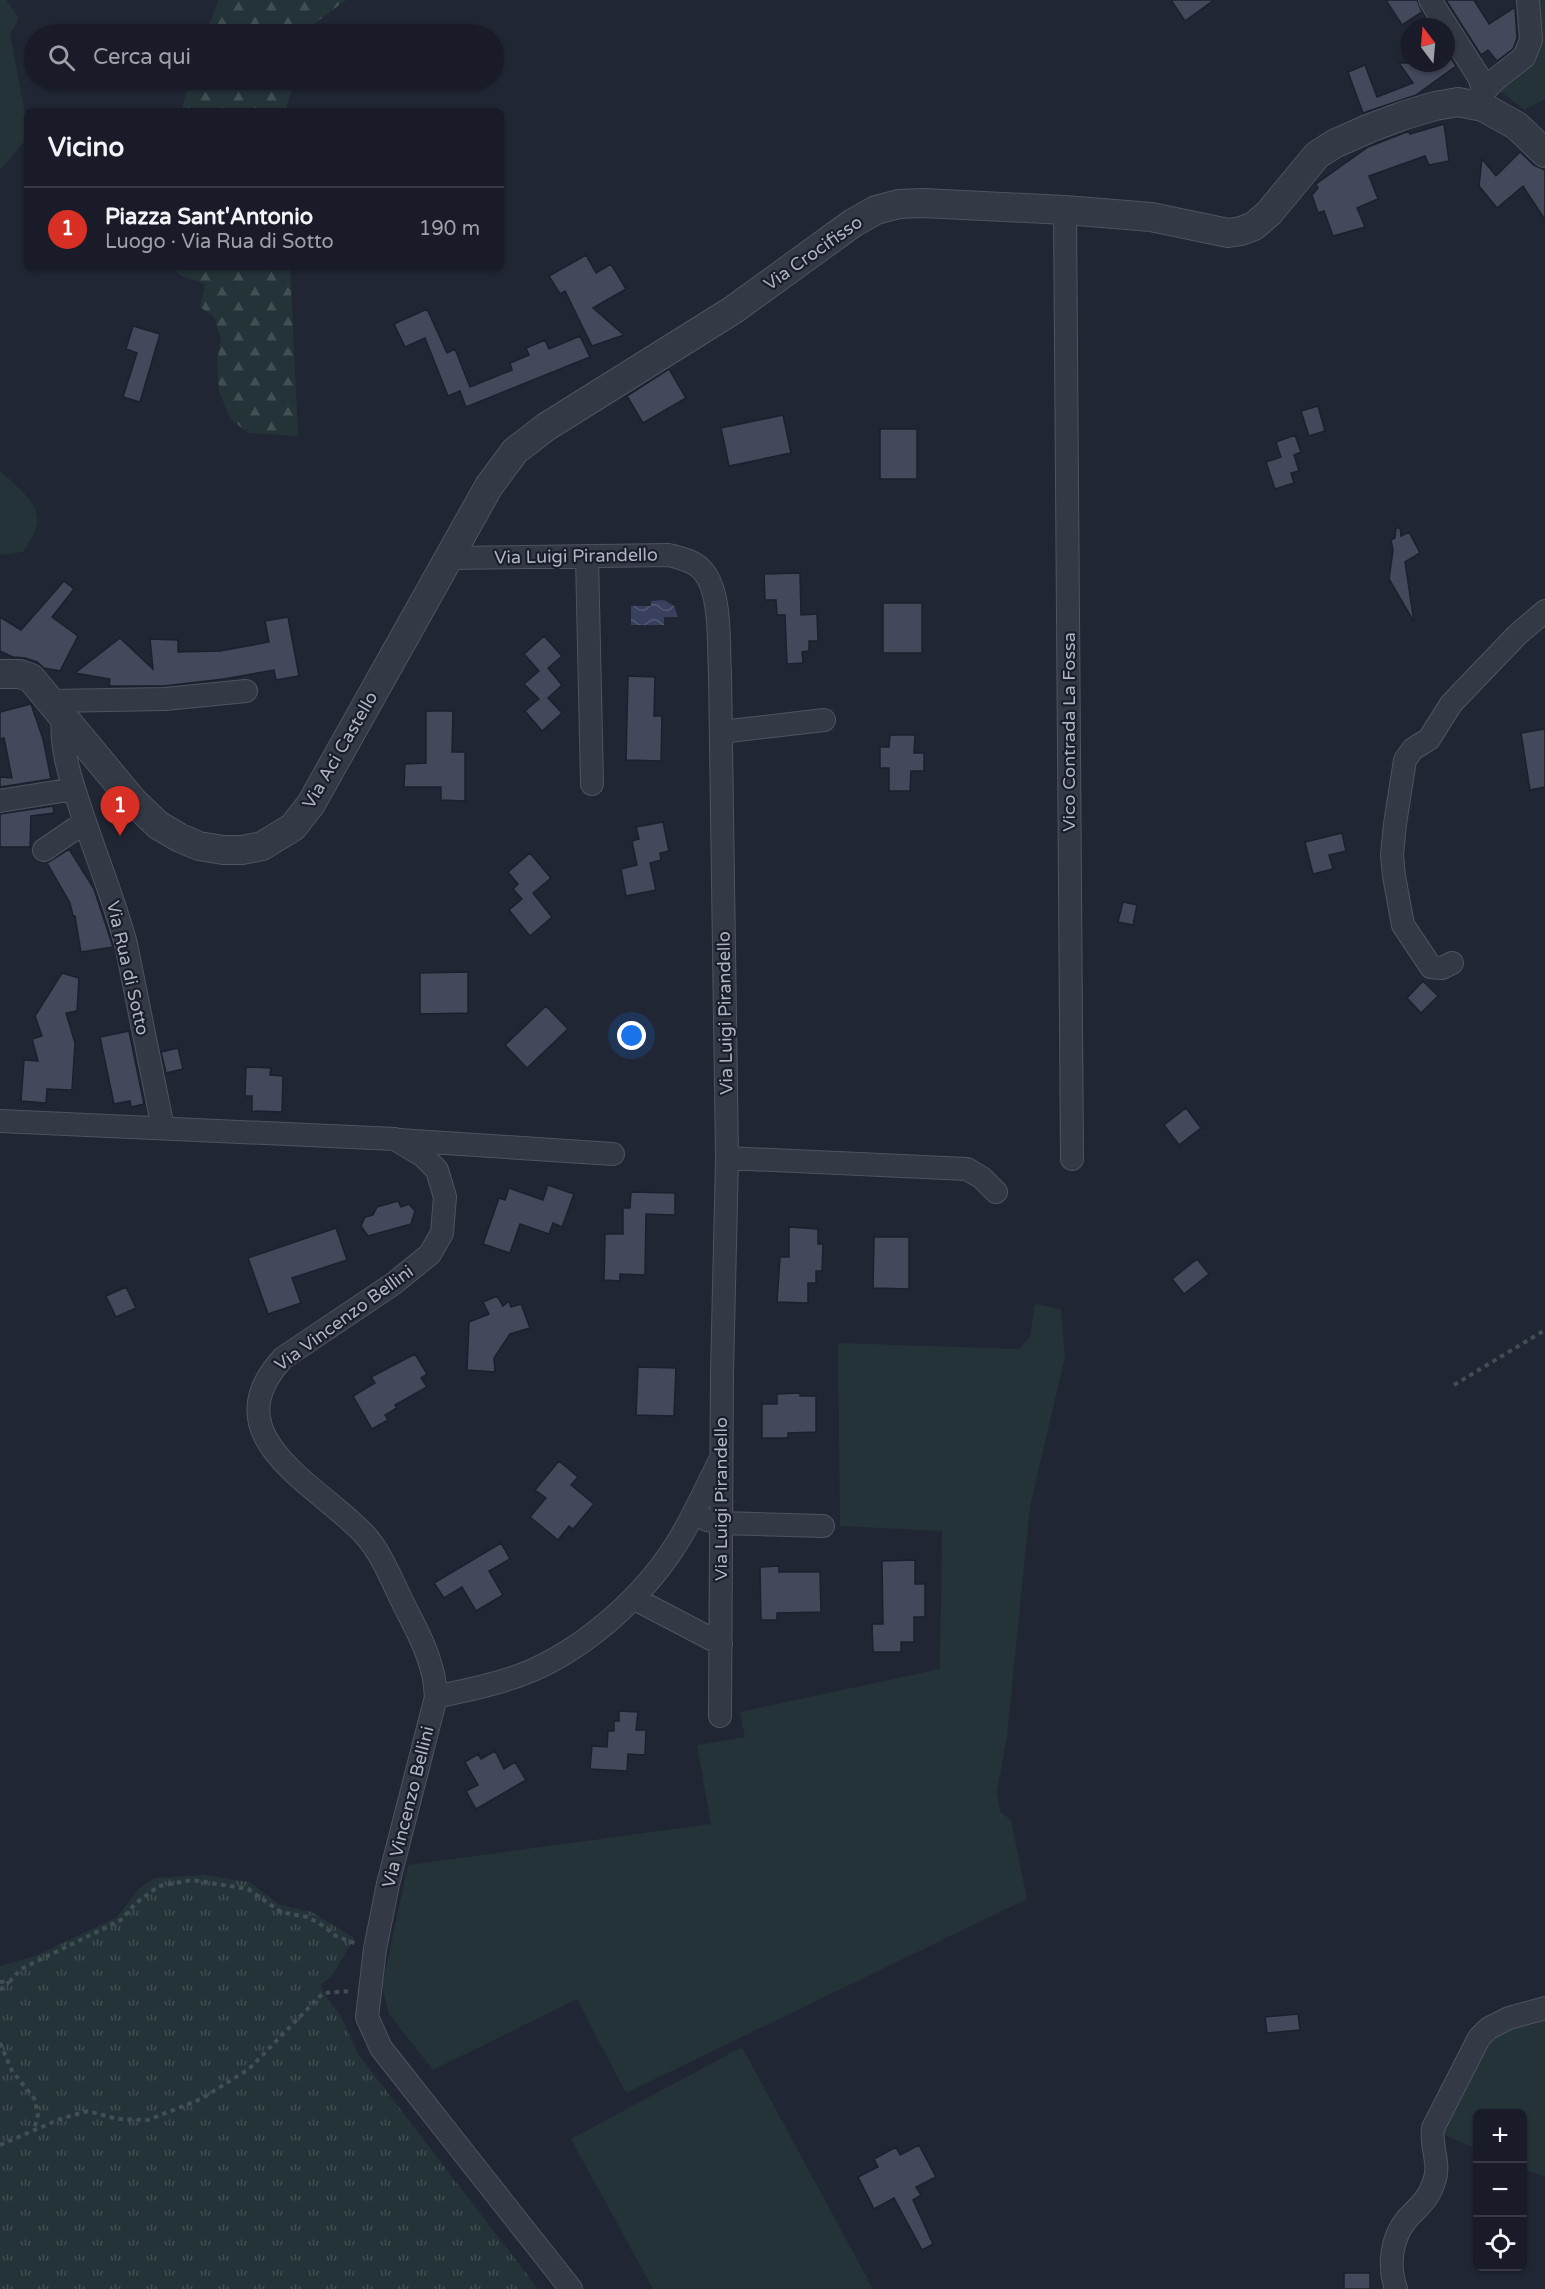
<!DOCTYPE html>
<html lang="it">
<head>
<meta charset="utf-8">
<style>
  :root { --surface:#191c28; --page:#222530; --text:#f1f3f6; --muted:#9fa1a8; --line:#373a45; --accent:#d93025 }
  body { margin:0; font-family:"Varela Round",sans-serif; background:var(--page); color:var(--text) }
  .controls { position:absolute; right:18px; bottom:18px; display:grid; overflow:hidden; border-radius:9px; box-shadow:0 2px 4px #0004 }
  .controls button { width:54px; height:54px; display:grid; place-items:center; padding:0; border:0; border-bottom:2px solid var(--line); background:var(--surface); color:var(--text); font:30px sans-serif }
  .compass { position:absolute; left:1401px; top:18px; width:54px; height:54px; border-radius:50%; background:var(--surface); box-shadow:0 2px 4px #0004; rotate:344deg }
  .you { position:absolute; left:632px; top:1036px; width:21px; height:21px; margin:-15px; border:4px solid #fff; border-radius:50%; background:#1a73e8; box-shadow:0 0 0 9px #1a73e833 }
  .badge { display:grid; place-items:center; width:39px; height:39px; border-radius:50%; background:var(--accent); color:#fff; font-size:20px; font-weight:700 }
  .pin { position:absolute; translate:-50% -50px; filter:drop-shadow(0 2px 3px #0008) }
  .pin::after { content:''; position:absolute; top:32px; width:21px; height:18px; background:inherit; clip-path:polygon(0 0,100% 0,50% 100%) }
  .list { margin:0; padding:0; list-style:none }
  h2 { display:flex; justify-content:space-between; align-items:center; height:78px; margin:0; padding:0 24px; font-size:26px }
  h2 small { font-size:20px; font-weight:400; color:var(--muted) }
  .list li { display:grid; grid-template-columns:39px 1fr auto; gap:18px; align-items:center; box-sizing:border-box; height:84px; padding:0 24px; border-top:2px solid var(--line) }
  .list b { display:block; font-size:22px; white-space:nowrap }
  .list p { margin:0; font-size:20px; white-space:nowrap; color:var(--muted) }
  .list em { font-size:20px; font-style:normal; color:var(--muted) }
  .icon { flex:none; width:33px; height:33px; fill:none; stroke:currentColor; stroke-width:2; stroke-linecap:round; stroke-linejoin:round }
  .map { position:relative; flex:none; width:1545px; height:2289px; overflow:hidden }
  .search { position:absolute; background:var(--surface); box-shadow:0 2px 4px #0004; left:24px; top:24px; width:480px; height:66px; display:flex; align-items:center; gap:15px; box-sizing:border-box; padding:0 21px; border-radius:33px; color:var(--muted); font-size:22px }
  .panel { position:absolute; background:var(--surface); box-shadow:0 2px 4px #0004; left:24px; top:108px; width:480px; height:162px; border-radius:9px }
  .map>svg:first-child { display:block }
  .grass { fill:#243337 }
  .forest { fill:url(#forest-firs) }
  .park { fill:url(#park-tufts) }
  .water { fill:url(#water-waves) }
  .building { fill:#43485a; stroke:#1c202c; stroke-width:1.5 }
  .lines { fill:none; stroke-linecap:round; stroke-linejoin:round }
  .minor-casing { stroke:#4f5361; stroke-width:24 }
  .tertiary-casing { stroke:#4f5361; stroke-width:30 }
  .path { stroke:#414e54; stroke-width:4; stroke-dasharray:4.5 4.5; stroke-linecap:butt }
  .minor { stroke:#343946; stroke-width:22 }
  .tertiary { stroke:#343946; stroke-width:28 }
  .labels { text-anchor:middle; stroke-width:4.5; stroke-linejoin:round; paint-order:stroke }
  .street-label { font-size:18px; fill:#afb3c3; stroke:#1a1e2a }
</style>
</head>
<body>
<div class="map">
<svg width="1545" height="2289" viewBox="0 0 1545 2289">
  <defs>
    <pattern id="forest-firs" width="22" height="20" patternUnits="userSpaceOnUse" patternTransform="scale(1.5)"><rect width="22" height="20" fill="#243337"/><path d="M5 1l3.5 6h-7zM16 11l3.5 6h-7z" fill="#414e52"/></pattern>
    <pattern id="park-tufts" width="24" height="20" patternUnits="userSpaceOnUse" patternTransform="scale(1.5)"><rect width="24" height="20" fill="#243337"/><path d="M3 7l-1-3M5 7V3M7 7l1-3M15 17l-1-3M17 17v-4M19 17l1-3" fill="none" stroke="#414e52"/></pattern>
    <pattern id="water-waves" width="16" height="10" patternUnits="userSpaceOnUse" patternTransform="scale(1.5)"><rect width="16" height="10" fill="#38405d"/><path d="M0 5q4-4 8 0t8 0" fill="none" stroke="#525973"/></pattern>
  </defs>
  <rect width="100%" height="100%" fill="#212635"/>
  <path class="grass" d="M0,0H6L19,18L10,34L27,124V138L0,170Z
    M1537,0H1545V99L1524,110L1500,91L1530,66Z
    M0,471C16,486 46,506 35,531C32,539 27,545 23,552L0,555Z
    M1035,1304L1061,1309L1065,1357L1030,1506L1007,1736L997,1792L1000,1812L1011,1820L1027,1899L626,2093L577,1999L433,2070L389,2014L382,1987L408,1865L711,1824L697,1745L745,1737L740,1712L940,1669L942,1531L840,1526L838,1343L1019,1349L1030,1337Z
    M1545,2016V2177L1523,2168L1522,2114H1478L1477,2149L1438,2132L1491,2035Z
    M742,2047L873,2289H653L571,2139Z"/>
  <path class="forest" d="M219,0H346L315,23L311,34H205Z
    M190,80H295L285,111H181Z
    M173,267H290L298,436L249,433L230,419L219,390L217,361L221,339L214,317L200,307L205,284L181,276Z"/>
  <path class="park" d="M204,1875L249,1882L280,1905L312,1912L354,1938L332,1976L321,1984L323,1993L341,2016L358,2054L538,2289H0V1966L38,1955L117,1917L139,1889L154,1878Z"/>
  <path class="water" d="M664,600L674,606L678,617H664V625H631V606H651V601Z"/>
  <path class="building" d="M1171,0H1214L1185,21Z
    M1386,0H1417L1422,12L1402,25Z
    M1446,0H1474L1489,24L1515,7L1517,38L1513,49L1497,61L1488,50L1481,55Z
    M1446,50L1456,66L1416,95L1363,113L1348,72L1365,65L1377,97L1413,83L1399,63H1446Z
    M1444,124L1449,161L1429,165L1425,156L1369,176L1378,199L1357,208L1365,227L1333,236L1324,211L1318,213L1312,195L1318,188L1316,184L1368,147L1409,131L1410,134Z
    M1520,152L1534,165L1545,170V220L1523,186L1497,208L1479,186L1482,159L1496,176Z
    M586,255L596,273L611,264L626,289L593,308L624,335L592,346L565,291L560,294L549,276Z
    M427,309L447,353L455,349L470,387L512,370L510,363L529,355L526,348L545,340L549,349L580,336L590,357L466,407L460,391L448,396L425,338L405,347L394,324Z
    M133,326L160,334L140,402L123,397L137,353L126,349Z
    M669,369L686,398L643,423L627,396Z
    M1318,406L1325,431L1309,436L1301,411Z
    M783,415L791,453L729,466L721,428Z
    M880,429H917V479H880Z
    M1295,435L1301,452L1294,455L1299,471L1291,473L1294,483L1275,489L1266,462L1281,457L1276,442Z
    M1396,528H1400L1401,536L1409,532L1420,553L1405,562L1414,622L1389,579L1393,550L1391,540L1395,538Z
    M800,573L801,615L817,614L818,641H809V651L802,652L803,663L787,664L785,615H777L776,600H765L764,574Z
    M64,581L74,589L52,617L78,636L60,671L44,668L37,662L25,658L13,657L0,651V617L21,630Z
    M883,603H922V653H883Z
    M288,617L299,676L276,680L274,670L224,679L164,686H109L110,679L75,673L120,638L153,669L150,639L178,640V652L220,651L269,642L265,621Z
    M544,636L562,656L548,668L562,685L548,698L562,713L542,731L525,711L539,699L524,684L539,671L524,654Z
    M628,676L655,677L654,716H662L661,761L626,760Z
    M31,704L43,739L51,779L0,787V777L12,778L4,738L0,739V712Z
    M426,711H453L452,752H465V801L441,800V787H404L405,764L426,763Z
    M1545,729V787L1530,790L1521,733Z
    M890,735H915L914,753H924V771H911L910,791H889V768H880V747H889Z
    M53,806L54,813L31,816L30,847H0V814Z
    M663,822L669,851L660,853L661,860L650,863L656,890L626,896L621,869L637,865L632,841L639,839L636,827Z
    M1342,833L1346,851L1329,855L1333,869L1313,874L1305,842Z
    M69,849L94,889L113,947L81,952L75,916H73L70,903L47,863Z
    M530,853L551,878L533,893L552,917L530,936L509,910L522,899L513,889L518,884L508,872Z
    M1123,902L1137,905L1133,925L1118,922Z
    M468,972V1013L420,1014V973Z
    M62,973L79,978L77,1011L66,1013L75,1043L72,1090L47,1089L46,1103L21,1101L24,1060L38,1061L32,1039L42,1036L35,1016Z
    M1423,981L1438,996L1421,1013L1407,998Z
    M546,1006L568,1029L527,1068L505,1045Z
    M129,1031L144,1104L131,1107L130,1101L114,1104L100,1037Z
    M178,1048L183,1069L166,1073L161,1052Z
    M246,1067L271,1068L270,1075L283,1076L282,1112L252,1111V1096H245Z
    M1186,1108L1201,1128L1179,1145L1164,1125Z
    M548,1185L574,1194L562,1227L553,1223L549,1234L520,1224L510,1253L483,1244L499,1198L505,1200L509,1188L543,1200Z
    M631,1192L675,1193V1215L646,1214L645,1275L620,1274V1281L604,1280L605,1234H623V1208H630Z
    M398,1201L401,1207L409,1204L415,1211L411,1224L368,1236L361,1226L365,1217L373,1215L377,1207Z
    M789,1227L818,1229V1244H823L822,1271H816V1283H808V1303L777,1302L780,1257H789Z
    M336,1228L347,1260L292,1278L301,1303L268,1314L248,1258Z
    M874,1237H909V1289L873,1288Z
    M1197,1259L1209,1274L1184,1294L1172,1279Z
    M126,1287L136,1308L116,1317L106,1296Z
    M497,1296L503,1306L509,1301L511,1307L521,1304L530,1328L510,1334L494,1358L495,1372L467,1370L469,1322L489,1314L483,1302Z
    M415,1354L427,1374L421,1378L427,1387L395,1405L397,1408L385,1415L388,1420L372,1429L353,1396L375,1383L371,1377Z
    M638,1367L676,1368L674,1416L636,1415Z
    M800,1393V1396H816V1432L788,1433V1438H762V1404H777V1394Z
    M559,1461L578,1477L571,1485L594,1504L573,1529L569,1526L558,1540L530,1517L546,1498L535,1490Z
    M501,1543L510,1559L489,1571L503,1595L476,1611L462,1587L444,1598L434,1583Z
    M915,1560V1584H925V1617H914V1642H901V1652H873L872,1624H883L882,1561Z
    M779,1566V1572H820L821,1612L777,1613V1620H761L760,1567Z
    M619,1711L638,1712L636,1730H646L645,1755L628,1754L627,1771L590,1769L592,1746L607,1747L608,1731H614V1721H619Z
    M495,1751L504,1769L515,1762L526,1780L476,1809L466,1791L478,1785L465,1762L478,1754L481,1759Z
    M1298,2014L1300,2030L1267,2033L1265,2017Z
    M919,2145L936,2177L916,2187L921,2195L913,2200L933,2244L922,2250L894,2198L874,2209L858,2177L878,2167L874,2159L896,2147L900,2155Z
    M1344,2273H1370V2289H1344Z"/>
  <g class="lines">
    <g class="minor-casing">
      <path id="minor" d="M1430,0L1479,77L1484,92
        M1471,105L1496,79L1524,57L1531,40L1528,0
        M1065,210L1072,1159
        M587,556L592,784
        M449,558L669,555C680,558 695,561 703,571C722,593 718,644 720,673L727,1158L722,1373L720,1716
        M52,701L165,699L246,691
        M63,714C60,746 69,774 79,804C94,851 113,896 126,944L163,1128
        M721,732L824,720
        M0,801L74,789
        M44,850L85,822
        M1452,963L1442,968L1431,967L1403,925L1394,876L1392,855L1395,824L1405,760L1413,749L1429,739L1451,704L1472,682L1517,635L1545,611
        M0,1121L395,1139L423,1156L437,1170L445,1197L442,1233L430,1254L393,1284L283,1358C210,1437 318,1484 365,1535C382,1554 392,1581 403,1603C414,1625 426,1646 432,1670C435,1679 435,1688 436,1697L388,1884L375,1949L367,2017L381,2048L571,2289
        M399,1140L613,1154
        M727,1158L967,1169L982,1178L996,1192
        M707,1520L721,1523L823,1526
        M635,1599L721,1644
        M436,1697C468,1690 503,1683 533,1670C591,1644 648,1592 680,1538C695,1513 707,1486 720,1460
        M1396,2289C1388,2266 1391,2238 1407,2219C1419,2206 1428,2200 1434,2182C1441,2163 1430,2147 1433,2128L1479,2038L1489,2028L1509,2018L1545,2008"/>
    </g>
    <g class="tertiary-casing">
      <path id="tertiary" d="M0,674H20L31,678L133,801L158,825L180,838L199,846L223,850H242L262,846L293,827L311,804L489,486L515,451L546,427L733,310L853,223L876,210L899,204L923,203L1065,210L1151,217L1228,233L1241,231L1254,226L1269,213L1317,155L1334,144L1370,128L1405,115L1435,106L1458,102L1483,107L1517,126L1545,153"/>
    </g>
    <path class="path" d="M1454,1385L1545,1330
      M0,1982L10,1981L21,1969L121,1920L135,1904L159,1886L192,1880L248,1889L281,1912L307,1917L319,1923L336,1936L357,1944
      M0,1990L9,1982
      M0,2043L12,2071L34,2098L38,2114L34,2130
      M0,2145L60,2119L88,2111L117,2119L148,2120L201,2099L249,2069L323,1993L351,1991"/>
    <use href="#minor" class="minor"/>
    <use href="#tertiary" class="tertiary"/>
  </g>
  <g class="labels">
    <g class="street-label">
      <text transform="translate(813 253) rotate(-35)" y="6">Via Crocifisso</text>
      <text transform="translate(576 556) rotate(-1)" y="6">Via Luigi Pirandello</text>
      <text transform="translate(1069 732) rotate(-90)" y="6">Vico Contrada La Fossa</text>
      <text transform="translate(340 750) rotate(-60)" y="6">Via Aci Castello</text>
      <text transform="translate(128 968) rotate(77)" y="6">Via Rua di Sotto</text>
      <text transform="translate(725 1013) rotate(-91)" y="6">Via Luigi Pirandello</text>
      <text transform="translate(344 1318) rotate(-36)" y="6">Via Vincenzo Bellini</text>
      <text transform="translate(721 1499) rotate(-90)" y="6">Via Luigi Pirandello</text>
      <text transform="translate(408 1807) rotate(-76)" y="6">Via Vincenzo Bellini</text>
    </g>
  </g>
</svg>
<div class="controls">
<button>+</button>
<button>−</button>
<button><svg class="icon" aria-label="locate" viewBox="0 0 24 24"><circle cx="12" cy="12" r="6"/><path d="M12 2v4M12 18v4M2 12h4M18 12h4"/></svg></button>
</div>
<svg class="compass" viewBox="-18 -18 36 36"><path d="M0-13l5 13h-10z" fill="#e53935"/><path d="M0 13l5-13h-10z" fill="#9fa1a8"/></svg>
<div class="you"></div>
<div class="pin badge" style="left:120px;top:836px">1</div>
<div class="search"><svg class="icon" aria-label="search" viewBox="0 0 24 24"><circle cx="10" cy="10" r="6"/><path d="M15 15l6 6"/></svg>Cerca qui</div>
<section class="panel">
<h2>Vicino<small></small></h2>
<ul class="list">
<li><span class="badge">1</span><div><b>Piazza Sant'Antonio</b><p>Luogo · Via Rua di Sotto</p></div><em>190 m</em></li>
</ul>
</section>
</div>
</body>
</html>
